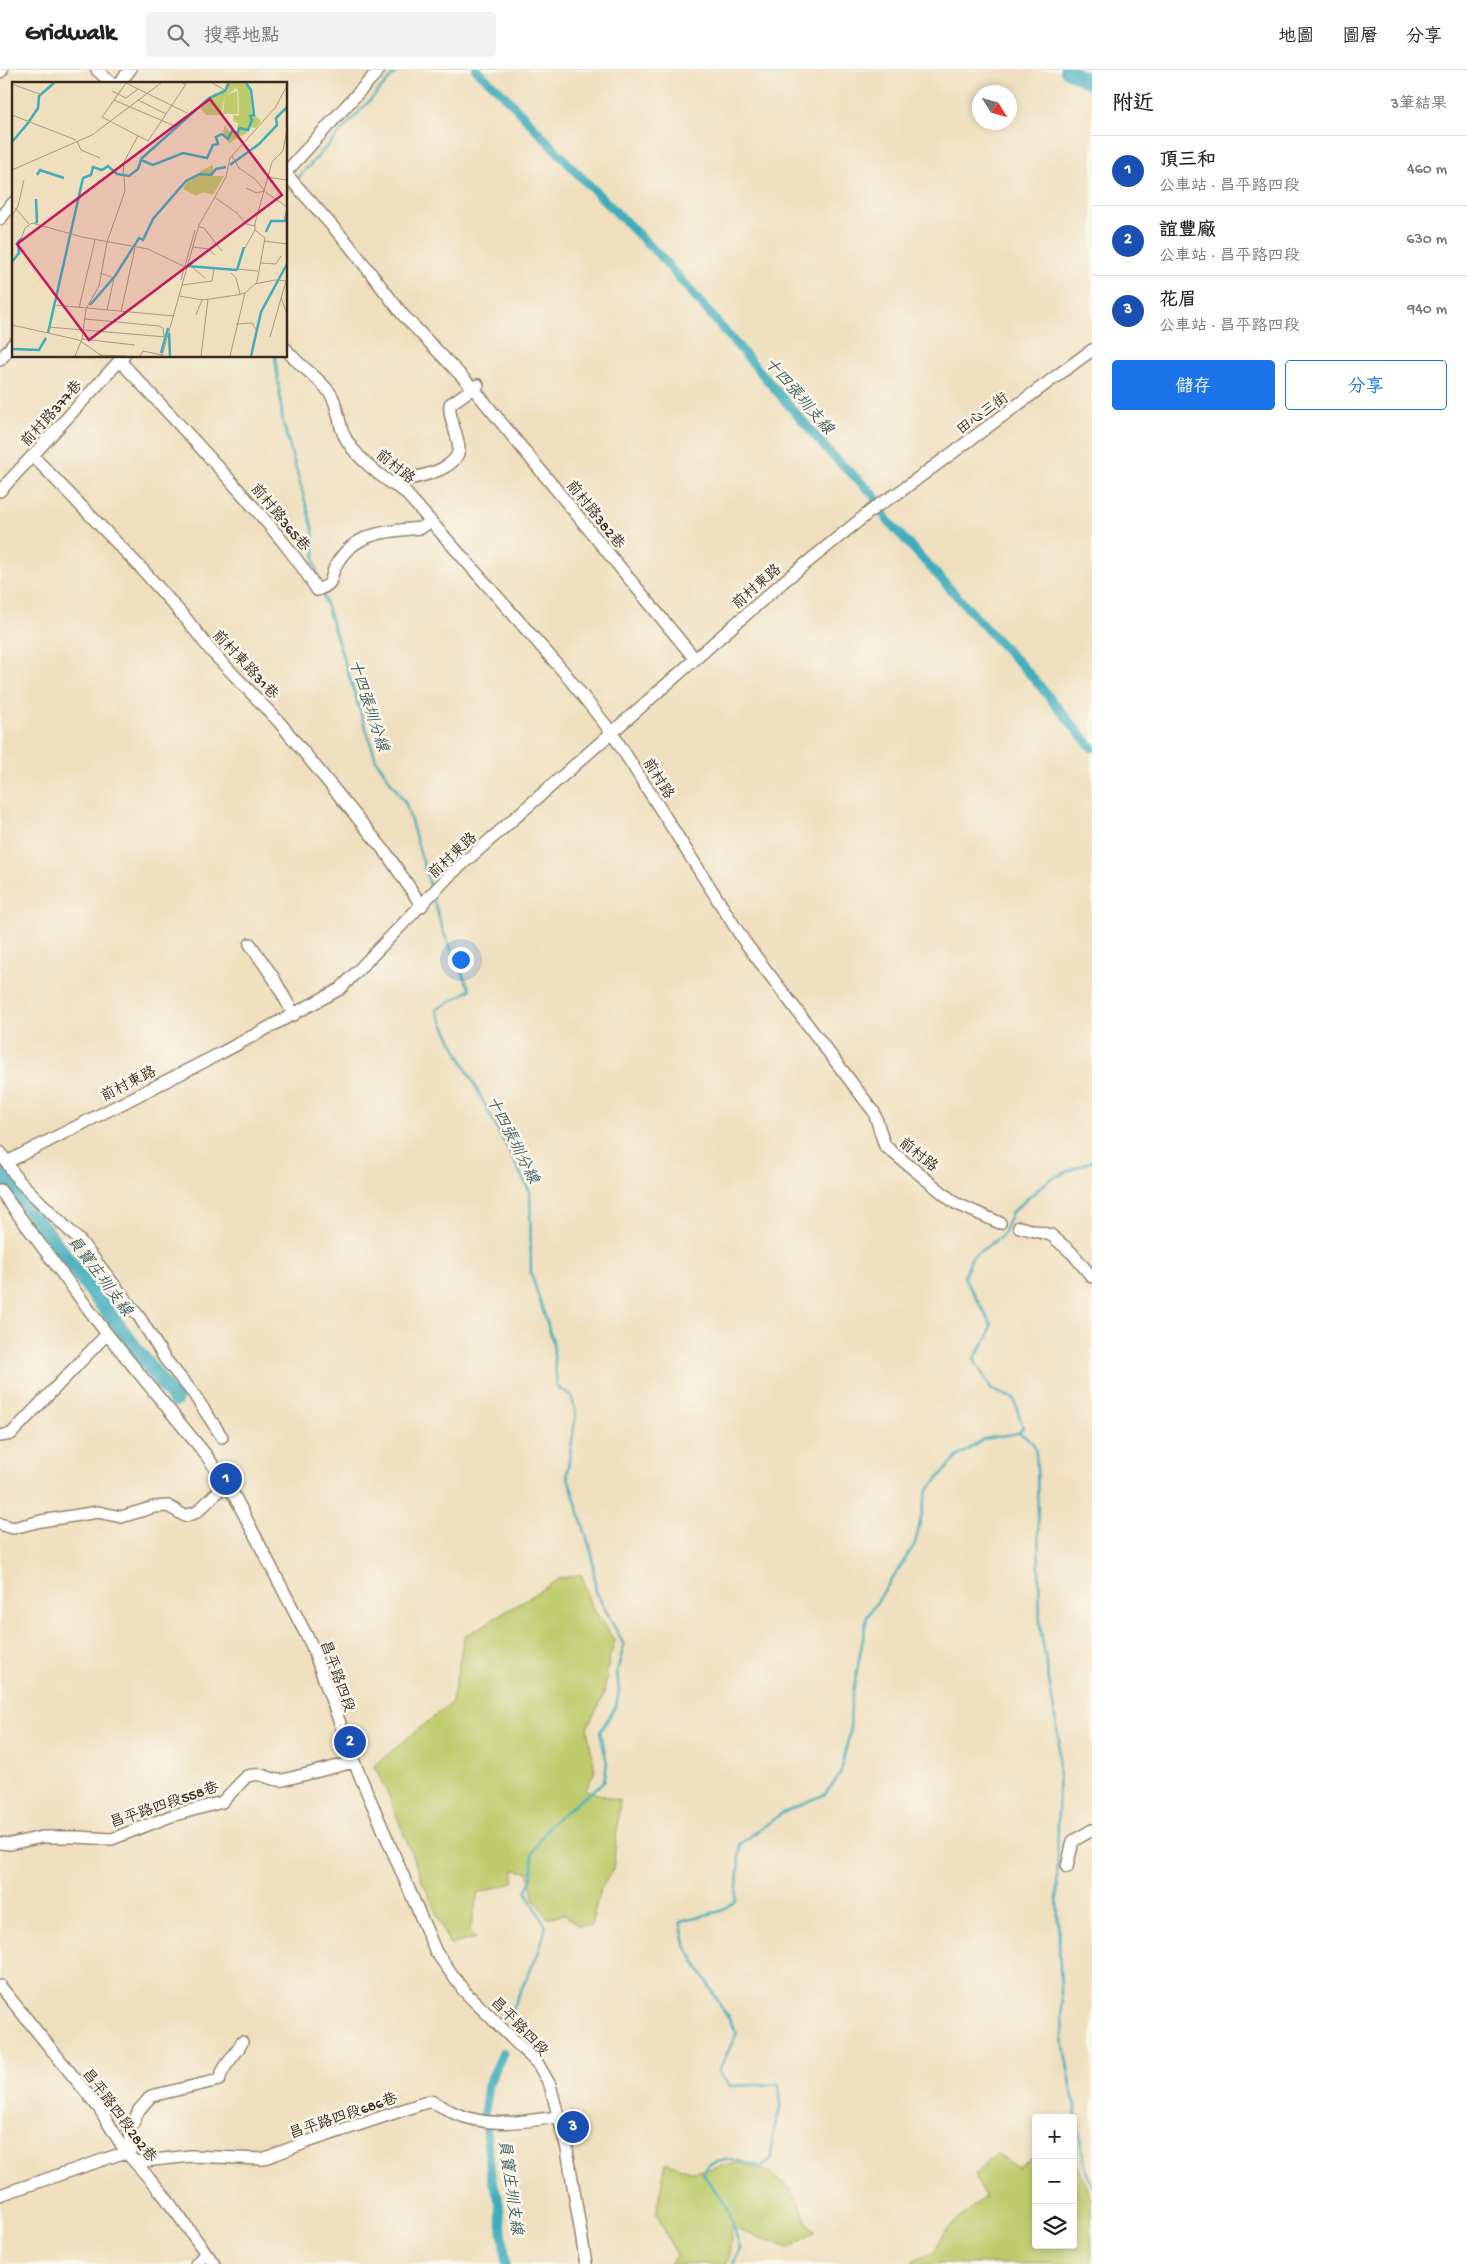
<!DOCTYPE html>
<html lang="zh-TW">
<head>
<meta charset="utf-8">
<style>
  :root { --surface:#fff; --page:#f2f2f2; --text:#202124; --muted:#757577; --line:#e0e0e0; --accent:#1a73e8 }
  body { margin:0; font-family:"Gochi Hand","LXGW WenKai TC",sans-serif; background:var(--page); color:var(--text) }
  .controls { position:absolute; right:15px; bottom:15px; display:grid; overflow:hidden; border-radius:5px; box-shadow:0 2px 8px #0003 }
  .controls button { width:45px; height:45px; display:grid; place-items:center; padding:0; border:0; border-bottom:1px solid var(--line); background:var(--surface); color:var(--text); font:25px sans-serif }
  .compass { position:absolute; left:972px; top:15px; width:45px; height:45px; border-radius:50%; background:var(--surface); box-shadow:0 2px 8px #0003; rotate:127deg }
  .you { position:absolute; left:460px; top:889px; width:18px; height:18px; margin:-12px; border:4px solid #fff; border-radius:50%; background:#1a73e8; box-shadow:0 0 0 8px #1a73e833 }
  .badge { display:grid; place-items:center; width:32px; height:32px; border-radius:50%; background:var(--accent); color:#fff; font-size:16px; font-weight:700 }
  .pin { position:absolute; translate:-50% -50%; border:2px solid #fff; box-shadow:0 1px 5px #0006 }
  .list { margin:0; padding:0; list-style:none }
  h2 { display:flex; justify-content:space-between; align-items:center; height:65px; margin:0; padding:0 20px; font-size:21px }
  h2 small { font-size:16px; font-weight:400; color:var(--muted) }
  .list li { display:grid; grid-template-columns:32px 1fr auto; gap:15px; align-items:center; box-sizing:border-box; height:70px; padding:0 20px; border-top:1px solid var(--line) }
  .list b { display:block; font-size:19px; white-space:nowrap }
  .list p { margin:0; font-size:16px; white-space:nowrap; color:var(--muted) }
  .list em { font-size:16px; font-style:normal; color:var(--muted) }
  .actions { display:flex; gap:10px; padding:15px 20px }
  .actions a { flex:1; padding:11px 0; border:1px solid var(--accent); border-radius:5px; text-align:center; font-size:18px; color:var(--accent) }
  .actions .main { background:var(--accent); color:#fff }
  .icon { flex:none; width:28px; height:28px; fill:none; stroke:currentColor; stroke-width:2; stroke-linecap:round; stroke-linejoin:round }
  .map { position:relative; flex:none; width:1092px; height:2194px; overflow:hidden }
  header { display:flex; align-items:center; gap:30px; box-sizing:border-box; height:70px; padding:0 25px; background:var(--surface); border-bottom:1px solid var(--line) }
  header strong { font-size:24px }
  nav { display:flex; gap:28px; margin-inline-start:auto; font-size:18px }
  .search { width:350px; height:45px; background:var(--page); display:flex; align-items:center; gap:12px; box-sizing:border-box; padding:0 18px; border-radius:5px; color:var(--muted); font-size:19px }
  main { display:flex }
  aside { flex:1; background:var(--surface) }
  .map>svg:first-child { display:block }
  .green { fill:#becb6c; stroke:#7c7a45 }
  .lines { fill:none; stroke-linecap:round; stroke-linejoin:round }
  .stream { stroke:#3dacbb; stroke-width:2.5 }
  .canal { stroke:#3dacbb; stroke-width:9 }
  .river { stroke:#3dacbb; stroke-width:15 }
  .minor-casing { stroke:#95846e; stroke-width:14 }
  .minor { stroke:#fff; stroke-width:11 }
  .labels { text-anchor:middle; stroke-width:5; stroke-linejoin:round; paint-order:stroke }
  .street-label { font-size:15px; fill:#3b2a1e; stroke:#fbf7ec }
  .water-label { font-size:16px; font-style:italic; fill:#3c5e5d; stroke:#fbf7ec }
  .inset-river { fill:none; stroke:#3dacbb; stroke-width:2.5 }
  .inset-road { fill:none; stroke:#a7977e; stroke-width:1 }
  .view { fill:#c2185b; fill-opacity:0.15; stroke:#c2185b; stroke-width:2.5 }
  .inset-edge { fill:none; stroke:#3b2a1e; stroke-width:2.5 }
</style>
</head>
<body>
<header>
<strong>Gridwalk</strong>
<div class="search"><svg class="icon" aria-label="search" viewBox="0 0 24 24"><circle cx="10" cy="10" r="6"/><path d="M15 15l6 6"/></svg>搜尋地點</div>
<nav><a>地圖</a><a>圖層</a><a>分享</a></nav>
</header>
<main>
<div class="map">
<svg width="1092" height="2194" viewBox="0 0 1092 2194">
  <rect width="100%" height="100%" fill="#fbf7ec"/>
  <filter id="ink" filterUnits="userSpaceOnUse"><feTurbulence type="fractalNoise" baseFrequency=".02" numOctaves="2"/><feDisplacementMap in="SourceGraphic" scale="10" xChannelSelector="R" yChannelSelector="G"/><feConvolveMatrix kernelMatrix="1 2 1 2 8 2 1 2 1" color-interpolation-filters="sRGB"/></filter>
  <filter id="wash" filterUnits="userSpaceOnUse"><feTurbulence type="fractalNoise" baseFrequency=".0096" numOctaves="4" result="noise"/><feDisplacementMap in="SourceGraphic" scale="20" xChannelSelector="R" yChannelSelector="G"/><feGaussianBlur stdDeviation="1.12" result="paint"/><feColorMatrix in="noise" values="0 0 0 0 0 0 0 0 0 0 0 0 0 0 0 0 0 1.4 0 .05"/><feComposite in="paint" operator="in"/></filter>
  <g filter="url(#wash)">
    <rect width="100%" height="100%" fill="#efdfbe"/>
    <path class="green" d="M582,1505L590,1534L615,1571L609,1589L604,1625L587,1658L595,1701L586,1720L620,1731L613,1800L600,1820L591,1856H578L564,1844L547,1848L533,1827L528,1802L514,1800L513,1813L478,1823L470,1860L476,1868L450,1875L423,1813L389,1726L374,1696L452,1632L464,1567L561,1508Z
      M996,2083L1018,2097L1036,2087V2175H1073V2083L1091,2129L1092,2194H915L912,2191L935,2181L945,2161L984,2127L975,2105Z
      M666,2092L693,2102L737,2093L764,2100L790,2118L814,2162L789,2178L732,2158L729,2188L726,2194H669L676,2186L656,2141Z"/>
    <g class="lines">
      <path class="stream" d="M296,110L398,0
        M286,120L292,114
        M275,286L283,353L313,459L315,494L320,514
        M322,522L376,690L406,734L431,820
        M433,828L443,861L470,920L436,940L530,1122L531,1203L553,1272L557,1317L571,1325L576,1343L567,1404L592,1484L596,1522L624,1575L617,1602L619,1621L616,1636L600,1662L607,1693L604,1712L551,1753L532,1783V1807L526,1821L546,1857L538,1884L511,1941
        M1018,1363C1039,1373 1035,1378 1037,1399L1040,1556L1059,1671L1057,1825L1063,1970L1086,2101L1092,2117
        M733,2194L740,2179L728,2138L703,2104L708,2094L731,2089L762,2097L772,2088V2068L781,2034L779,2014L730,2016L718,2002L737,1963L686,1877L680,1851L721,1841L736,1830L740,1774L782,1743L825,1724L840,1705L850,1662L851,1633L867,1547L915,1474L927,1421L957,1387L984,1369L1018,1363L1023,1358L1014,1329L991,1319L974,1289L989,1265L991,1254L964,1207L972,1187L1002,1166L1012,1142L1050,1109L1092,1091"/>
      <path class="canal" d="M476,0L502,23L578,104L661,187L830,383L873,424L887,450L997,570L1028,602L1092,678
        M0,1121L8,1111
        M503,1983L488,2015L484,2044L492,2111L498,2126L506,2194"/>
      <path class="river" d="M1067,0L1092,13
        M0,1101L175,1330"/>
    </g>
  </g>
  <g filter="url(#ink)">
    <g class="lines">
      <g class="minor-casing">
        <path id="minor" d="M97,0L112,14
          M0,2L2,0
          M118,14L130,0
          M286,102L379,0
          M286,104L349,175L403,245L473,318L695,589
          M0,149L14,132
          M286,279C298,296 318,306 330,323C338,334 338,350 343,363C352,385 384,410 404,421L563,601L612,663L744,871L874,1042L885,1076L955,1133L1000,1153
          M0,290L14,273
          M120,291C162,336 204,380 244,426C270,456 296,485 317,520C337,513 328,509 336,495C354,462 387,461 421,458L427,454L429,450
          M33,386L141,498L187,550L212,582L280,653L387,784L422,836
          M390,413C410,408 466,402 458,372C456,361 448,345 450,334L478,315
          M0,421L124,286
          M250,874L273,907L294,945
          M0,1082L18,1110L81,1172L140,1248L165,1289L193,1323L222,1367
          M7,1092L223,982L340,919L451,804L783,512L877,436L898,423L1092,280
          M0,1120L107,1264L206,1385L235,1427L312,1576L354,1692L436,1882L464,1921L538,1994L550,2015L567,2079L586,2194
          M1019,1157L1051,1165L1072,1183L1092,1207
          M0,1366L11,1364L107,1264
          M0,1454L13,1458L41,1451L98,1442L121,1447L154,1437L168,1436L185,1446L197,1442L226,1414
          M0,1773L10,1774L42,1767H76L112,1769L171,1746L222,1732L247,1706C268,1701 268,1712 283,1710L354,1692
          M1067,1797L1073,1771L1092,1760
          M0,1916L99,2038L126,2082L162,2123L214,2194
          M135,2092L191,2086L263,2089L307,2072L430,2031C438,2034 446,2039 454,2043C489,2058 520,2052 557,2047
          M0,2125L126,2082L132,2078L130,2060L139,2040L151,2026L219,2010C223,1994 236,1986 242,1972
          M196,2194L206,2183"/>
      </g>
      <use href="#minor" class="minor"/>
    </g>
  </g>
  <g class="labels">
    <g class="street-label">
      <text transform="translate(51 343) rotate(-48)" y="5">前村路377巷</text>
      <text transform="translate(982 343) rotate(-36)" y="5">田心三街</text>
      <text transform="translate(396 396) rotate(39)" y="5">前村路</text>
      <text transform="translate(596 444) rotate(51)" y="5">前村路382巷</text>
      <text transform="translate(281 447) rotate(50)" y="5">前村路365巷</text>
      <text transform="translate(756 516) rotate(-41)" y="5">前村東路</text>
      <text transform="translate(246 594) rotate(47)" y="5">前村東路31巷</text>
      <text transform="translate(659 708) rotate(58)" y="5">前村路</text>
      <text transform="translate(452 785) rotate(-43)" y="5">前村東路</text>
      <text transform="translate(128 1013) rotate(-27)" y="5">前村東路</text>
      <text transform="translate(919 1084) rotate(38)" y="5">前村路</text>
      <text transform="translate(338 1606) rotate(70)" y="5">昌平路四段</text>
      <text transform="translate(164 1734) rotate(-19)" y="5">昌平路四段558巷</text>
      <text transform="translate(520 1956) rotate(46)" y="5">昌平路四段</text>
      <text transform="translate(120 2045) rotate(53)" y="5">昌平路四段282巷</text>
      <text transform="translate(343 2045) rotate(-19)" y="5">昌平路四段686巷</text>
    </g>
    <g class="water-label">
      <text transform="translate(800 325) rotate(49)" y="6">十四張圳支線</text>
      <text transform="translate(370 635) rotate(72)" y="6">十四張圳分線</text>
      <text transform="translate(514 1069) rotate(63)" y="6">十四張圳分線</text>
      <text transform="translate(101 1205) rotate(53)" y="6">員寶庄圳支線</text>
      <text transform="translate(512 2117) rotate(82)" y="6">員寶庄圳支線</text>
    </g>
  </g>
  <g transform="translate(12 12)">
    <rect width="275" height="275" fill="#efdfbe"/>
    <path d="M216,1H234L238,8L240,31L249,39L244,46L237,45L235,51L217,61L211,49L213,43L218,51L225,49L226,41L221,39L222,33L227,34L226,7L224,6L215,13L225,9L226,32H211L213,13L209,33H194L189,27L196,18L215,9ZM201,83V94H212L201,113L191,110L184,114L171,107L175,100L189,93L188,89Z" fill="#becb6c"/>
    <path class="inset-river" d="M0,60L16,41L26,26L27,14L42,1M129,77L197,16L213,9L217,1M218,83L247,62L265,43L264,36L275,25M25,93L28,88L52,96M71,96L79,93L81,85L90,88L96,84L105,92L117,94L126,87L129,78L141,83L171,71L195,76L201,63L206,62L204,55L210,52L216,57L220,49L226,51L227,46L236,48L240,38L238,34L242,33L239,8L234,1M23,141L25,140L24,117M254,150L259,139H273L275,129M0,180L7,171L6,160L10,156M175,184L225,188M225,188L232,165M78,223L103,194L127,156L131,158L141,137L174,99L188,92L199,93L204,87L214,85M36,251L71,96M157,251L158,274M0,267L27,268L34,256M149,271L156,246M239,274L249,230L275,182"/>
    <path class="inset-road" d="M114,1L90,35L136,59L174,2L170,1M114,1L175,31M200,1L213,8L215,1M0,2L30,13M100,9L114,16L126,7M102,18L165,45M126,18L154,32M0,33L64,58M65,59L69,68L88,76M220,74L227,86L243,97L252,108M0,88L80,53L149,1M111,92L112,80L126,54M255,95L275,98M234,106L245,111L252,109L275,125M202,115L225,131L234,142L243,144M3,126L17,142M0,134L6,124L12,98M187,145L192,146L210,169M9,158L13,146L20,141L70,155L136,167L173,185M252,159L275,162M181,165L196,167L203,173M233,166L243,148M249,181L264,182L269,174M181,186L193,196M224,187L246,189M88,191L102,196L95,228M219,191L224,196L228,212M169,198L183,148M243,202L263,198L274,199M170,203L200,199L202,187M167,214L191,218L225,213L233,211L245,200L253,156L243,148V141L260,80L271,69L275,47M269,215L275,233M42,223L162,234M67,226L83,158M74,227L87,204L95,160L113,109L112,94M109,230L123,166M184,233L190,218M73,237L147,244L151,246L152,254M224,242L240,241L245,249M0,243L67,258L90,274M36,245L154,255M258,255L274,199M70,257L123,263M87,273L115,274M63,274L70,257L74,227M128,274L131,269L150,273M150,274L187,143L214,95L218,76L263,26L275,4M189,274L196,217M218,274L233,211"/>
    <path class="view" d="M198,17L270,113L77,258L5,162Z"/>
    <rect width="275" height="275" class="inset-edge"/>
  </g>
</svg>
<div class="controls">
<button>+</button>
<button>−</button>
<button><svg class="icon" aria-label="layers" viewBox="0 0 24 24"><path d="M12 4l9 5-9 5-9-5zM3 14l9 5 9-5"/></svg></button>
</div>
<svg class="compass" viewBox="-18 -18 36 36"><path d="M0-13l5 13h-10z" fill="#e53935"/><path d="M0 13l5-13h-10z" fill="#757577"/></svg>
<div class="you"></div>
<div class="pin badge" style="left:226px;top:1409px;background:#1a4fb4">1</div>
<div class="pin badge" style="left:350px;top:1672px;background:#1a4fb4">2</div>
<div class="pin badge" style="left:573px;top:2057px;background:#1a4fb4">3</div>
</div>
<aside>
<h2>附近<small>3筆結果</small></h2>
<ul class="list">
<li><span class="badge" style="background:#1a4fb4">1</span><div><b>頂三和</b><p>公車站 · 昌平路四段</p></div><em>460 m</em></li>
<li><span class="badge" style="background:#1a4fb4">2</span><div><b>誼豐廠</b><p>公車站 · 昌平路四段</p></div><em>630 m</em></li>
<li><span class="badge" style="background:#1a4fb4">3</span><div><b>花眉</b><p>公車站 · 昌平路四段</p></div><em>940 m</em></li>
</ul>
<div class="actions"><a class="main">儲存</a><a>分享</a></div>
</aside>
</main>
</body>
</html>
